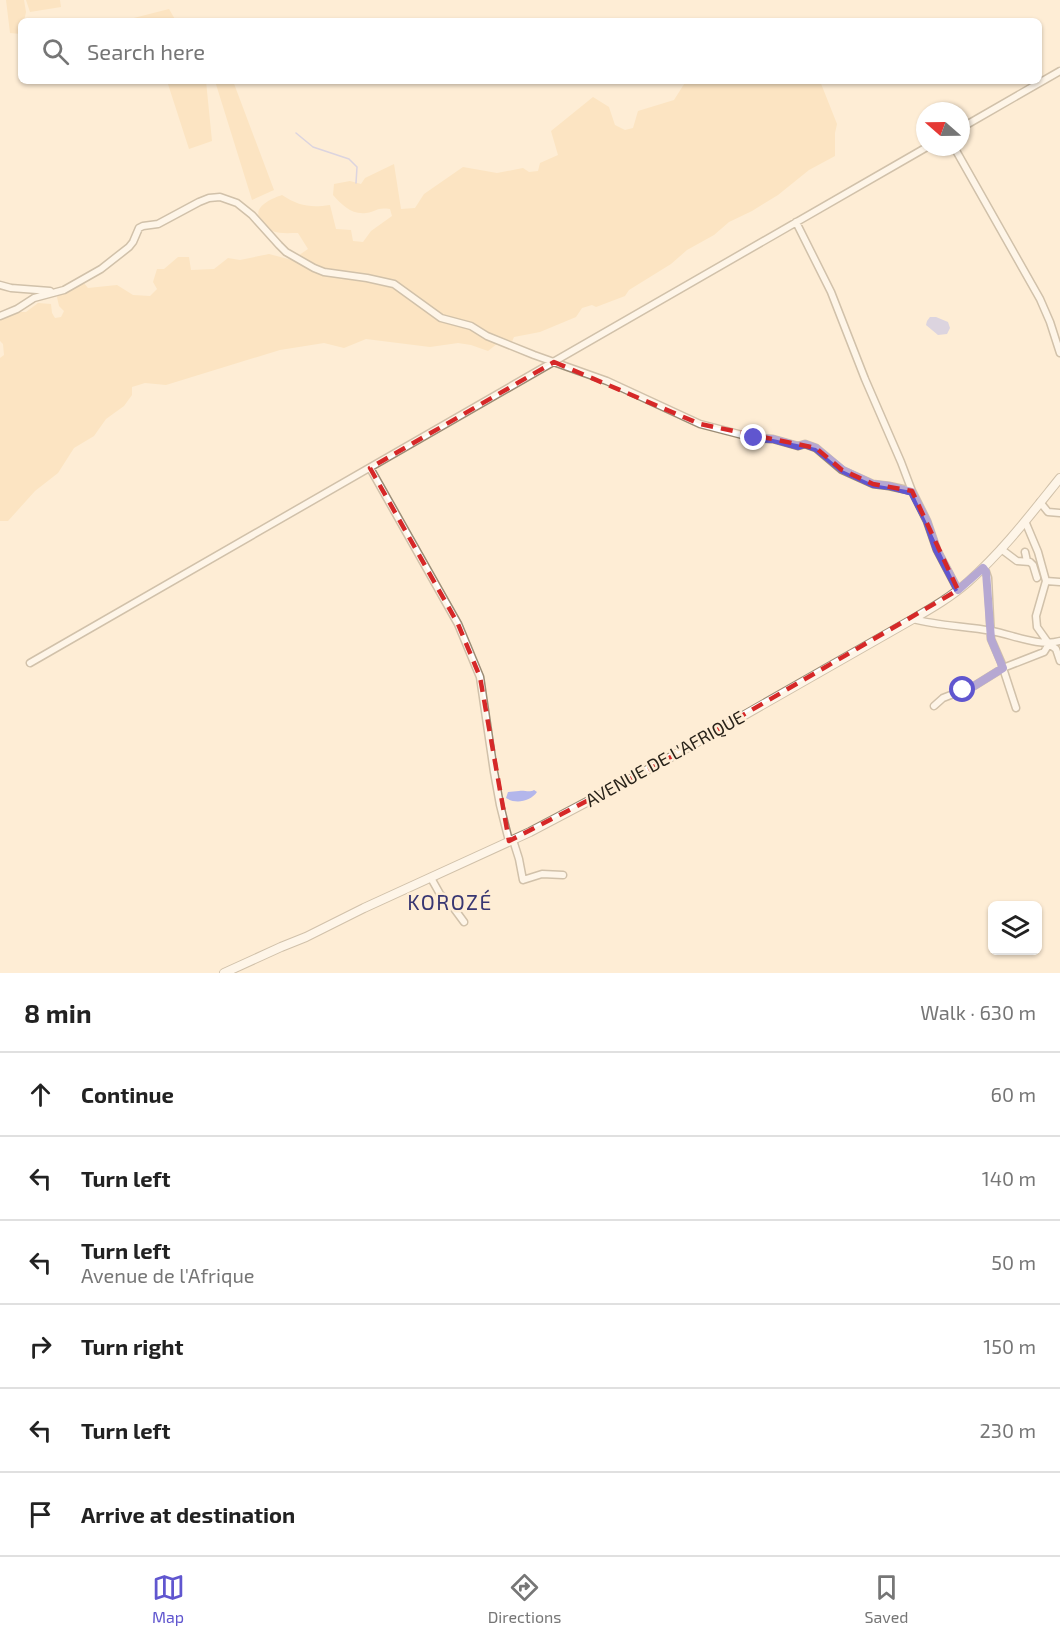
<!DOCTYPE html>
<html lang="en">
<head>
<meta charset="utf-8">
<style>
  :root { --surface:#fff; --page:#f6f6f6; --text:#222; --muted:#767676; --line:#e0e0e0; --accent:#6056cf }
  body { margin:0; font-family:"Exo 2",sans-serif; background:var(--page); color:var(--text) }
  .controls { position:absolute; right:18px; bottom:18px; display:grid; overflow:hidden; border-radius:9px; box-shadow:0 2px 4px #0004 }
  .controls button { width:54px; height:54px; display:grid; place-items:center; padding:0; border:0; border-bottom:2px solid var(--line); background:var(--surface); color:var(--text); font:30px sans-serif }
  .compass { position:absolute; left:916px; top:102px; width:54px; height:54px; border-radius:50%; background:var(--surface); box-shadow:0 2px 4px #0004; rotate:290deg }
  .stop { position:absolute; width:18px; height:18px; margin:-14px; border:4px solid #6056cf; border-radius:50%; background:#fff }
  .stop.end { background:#6056cf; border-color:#fff; box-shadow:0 2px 6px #0008 }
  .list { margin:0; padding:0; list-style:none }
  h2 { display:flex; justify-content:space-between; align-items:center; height:78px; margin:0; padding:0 24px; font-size:26px }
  h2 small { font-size:20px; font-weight:400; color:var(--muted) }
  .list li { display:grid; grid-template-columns:39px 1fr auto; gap:18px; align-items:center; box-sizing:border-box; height:84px; padding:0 24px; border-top:2px solid var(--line) }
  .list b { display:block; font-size:22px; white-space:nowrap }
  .list p { margin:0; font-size:20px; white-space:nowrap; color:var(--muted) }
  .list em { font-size:20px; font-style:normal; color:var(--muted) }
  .icon { flex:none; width:33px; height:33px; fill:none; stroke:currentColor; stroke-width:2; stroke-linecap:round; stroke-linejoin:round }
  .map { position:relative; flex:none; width:1060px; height:973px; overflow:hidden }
  .search { position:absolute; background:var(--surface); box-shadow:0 2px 4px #0004; left:18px; right:18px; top:18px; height:66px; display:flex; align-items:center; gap:15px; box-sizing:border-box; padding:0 21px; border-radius:9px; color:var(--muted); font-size:22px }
  .sheet { height:582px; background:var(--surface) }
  nav { display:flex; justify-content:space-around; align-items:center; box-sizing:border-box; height:84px; border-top:2px solid var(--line); background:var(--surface); font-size:16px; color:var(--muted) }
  nav a { display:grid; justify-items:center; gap:3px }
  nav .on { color:var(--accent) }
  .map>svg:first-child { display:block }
  .green { fill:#fadaaa }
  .water { fill:#b3b6eb }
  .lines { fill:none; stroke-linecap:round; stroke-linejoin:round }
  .stream { stroke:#b3b6eb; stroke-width:1.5 }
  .minor-casing { stroke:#9b8c75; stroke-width:9 }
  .major-casing { stroke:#9b8c75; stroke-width:10 }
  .minor { stroke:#fff; stroke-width:6 }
  .major { stroke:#fff; stroke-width:8 }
  .route { stroke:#6056cf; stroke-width:8 }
  .marked { fill:none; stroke:#d62828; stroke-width:4.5; stroke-dasharray:12 8; stroke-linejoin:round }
  .labels { text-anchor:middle; stroke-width:5; stroke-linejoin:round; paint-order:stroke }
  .street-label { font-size:18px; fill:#29231a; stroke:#feedd5 }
  .quarter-label { font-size:21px; letter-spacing:1.5px; fill:#383672; stroke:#feedd5 }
</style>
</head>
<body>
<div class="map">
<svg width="1060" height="973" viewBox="0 0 1060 973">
  <rect width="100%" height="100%" fill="#feedd5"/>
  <path class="green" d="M6,0H24L26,12L24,21H21V34L10,33Z
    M26,0H60L61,7L30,12Z
    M169,9L176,21H122Z
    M167,81H206L212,141L189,149Z
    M215,81H233L274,190L252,200Z
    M686,81H820L837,124L835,133V156L809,170L778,195L752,211L729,222L714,235L687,250L671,264L629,290L625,296L596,307L592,305L582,308L576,317L540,332L514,337L510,346L498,343L488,351L471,345L458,343L430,347L366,339L344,348L324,343L280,350L166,385L145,383L132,387V395L124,406L106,419L94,436L74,448L58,473L35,491L8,521H0V358L4,355L3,344L0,341V319L13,312H26L38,303L51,304L52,313L55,318L61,317L64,311L59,306L57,297L67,284L79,277L88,288L117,285L133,295L150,296L157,289L153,282L157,269H164L178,257H189L191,270L214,269L228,258L240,260L269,254L292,260L308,249L298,233C289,233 280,234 272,231C268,229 264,225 261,221C251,207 271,199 282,195C299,206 310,208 330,205L336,229L351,230L353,241L363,242L371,231L392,216L390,209C376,207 378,211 366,213C352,215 342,205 333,195L334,184L350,181L361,184L365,178L394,164L401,209L415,208L424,194L463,167L497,173L523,168L529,172L538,171L540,163L558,155L551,131L593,97L609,107L615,125L625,130L633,128L638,111L674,100Z"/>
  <path class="water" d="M930,317H936L948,322L950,328L947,334L938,335L926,325L927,321Z
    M534,790L537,792C530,802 515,804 506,798L508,792C512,792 515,791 519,791C525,790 529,793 534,790Z"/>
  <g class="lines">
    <path class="stream" d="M296,133L313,147L349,159L357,167L356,183"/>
    <g class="minor-casing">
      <path id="minor" d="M961,128L1060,71
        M954,147L1040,299L1050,322L1060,353
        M796,222L831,292L865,379L901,462L912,491L927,521L937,550L958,590
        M0,285L11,288L50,291
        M0,316L17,309L34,298L64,290L101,269L129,247L133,242L139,228L143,226L158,224L199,202L209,198L220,197L237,203L252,215L279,245L286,252L314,268L324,272L367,278L394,284L441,318L471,326L487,336L534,355L607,381L700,424L754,438L773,439L798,446L805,444L816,448L842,470L873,484L889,486L912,491
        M370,468L458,624L480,677L494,772L500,805L509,841
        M1040,502L1048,512L1060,513
        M1025,521L1038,552L1046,581L1036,616L1037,627L1049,644L1056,649L1060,661
        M1001,549L1017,561L1030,562L1033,565L1037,578
        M1025,552L1027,561
        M983,568L986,572L988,578L991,639L1001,662L1016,708
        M1046,581L1060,582
        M913,619C939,626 966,626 992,631C1013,635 1039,647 1060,641
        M30,663L927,147
        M934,706L943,698L974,686L1003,668L1044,652L1049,644
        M513,840L519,859L523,880L542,874L563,875
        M431,878L440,894L450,903L464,922"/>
    </g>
    <g class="major-casing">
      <path id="major" d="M224,973L281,947L306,937L364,908L530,832L657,765L913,619C932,608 951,597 968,582C1003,551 1031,514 1060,478"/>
    </g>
    <use href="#minor" class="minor"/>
    <use href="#major" class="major"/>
  </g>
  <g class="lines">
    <path class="route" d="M754,438L773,439L798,446L805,444L816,448L843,470L873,484L890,486L912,492L927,521L937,550L958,590L983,568L986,572L991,639L1003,668L974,686L963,690"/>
  </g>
  <path d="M0 0H1060V973H0ZM554,362L700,424L816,448L842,470L873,484L912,491L958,590L657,765L509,841L480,677L458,624L370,468Z" fill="#feedd5" fill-opacity=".55" fill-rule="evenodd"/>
  <path class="marked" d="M554,362L700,424L816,448L842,470L873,484L912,491L958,590L657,765L509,841L480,677L458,624L370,468Z"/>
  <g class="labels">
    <g class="street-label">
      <text transform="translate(665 759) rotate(-29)" y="6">AVENUE DE L'AFRIQUE</text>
    </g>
    <g class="quarter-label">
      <text x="450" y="910">KOROZÉ</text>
    </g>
  </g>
</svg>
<div class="controls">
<button><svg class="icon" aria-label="layers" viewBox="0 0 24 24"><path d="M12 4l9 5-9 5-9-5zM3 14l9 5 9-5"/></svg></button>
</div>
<svg class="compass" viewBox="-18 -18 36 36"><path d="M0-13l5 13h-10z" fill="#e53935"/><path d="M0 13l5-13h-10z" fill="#767676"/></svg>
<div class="stop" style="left:963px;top:690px"></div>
<div class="stop end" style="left:754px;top:438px"></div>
<div class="search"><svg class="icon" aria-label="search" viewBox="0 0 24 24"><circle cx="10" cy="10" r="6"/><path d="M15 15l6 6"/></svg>Search here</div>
</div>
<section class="sheet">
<h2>8 min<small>Walk · 630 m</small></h2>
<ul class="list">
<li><svg class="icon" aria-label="ahead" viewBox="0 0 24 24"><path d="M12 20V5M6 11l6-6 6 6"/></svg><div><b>Continue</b></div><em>60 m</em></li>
<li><svg class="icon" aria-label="left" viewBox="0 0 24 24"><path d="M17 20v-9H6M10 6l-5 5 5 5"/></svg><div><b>Turn left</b></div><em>140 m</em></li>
<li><svg class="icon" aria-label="left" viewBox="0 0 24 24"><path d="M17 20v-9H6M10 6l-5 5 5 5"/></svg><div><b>Turn left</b><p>Avenue de l'Afrique</p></div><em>50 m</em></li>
<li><svg class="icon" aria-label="right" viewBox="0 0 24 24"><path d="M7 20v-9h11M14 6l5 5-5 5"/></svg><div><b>Turn right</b></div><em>150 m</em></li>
<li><svg class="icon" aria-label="left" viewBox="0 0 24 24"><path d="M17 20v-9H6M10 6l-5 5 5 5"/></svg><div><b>Turn left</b></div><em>230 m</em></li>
<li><svg class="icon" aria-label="arrive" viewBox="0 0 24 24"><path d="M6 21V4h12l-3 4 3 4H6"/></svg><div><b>Arrive at destination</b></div></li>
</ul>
</section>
<nav>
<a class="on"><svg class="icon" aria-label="map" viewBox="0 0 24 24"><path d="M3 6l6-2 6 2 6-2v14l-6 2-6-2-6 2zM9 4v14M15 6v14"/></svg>Map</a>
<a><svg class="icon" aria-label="directions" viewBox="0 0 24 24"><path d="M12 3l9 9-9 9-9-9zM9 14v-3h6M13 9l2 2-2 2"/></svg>Directions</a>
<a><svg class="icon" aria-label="saved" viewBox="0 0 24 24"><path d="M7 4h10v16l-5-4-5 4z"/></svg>Saved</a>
</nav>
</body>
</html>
